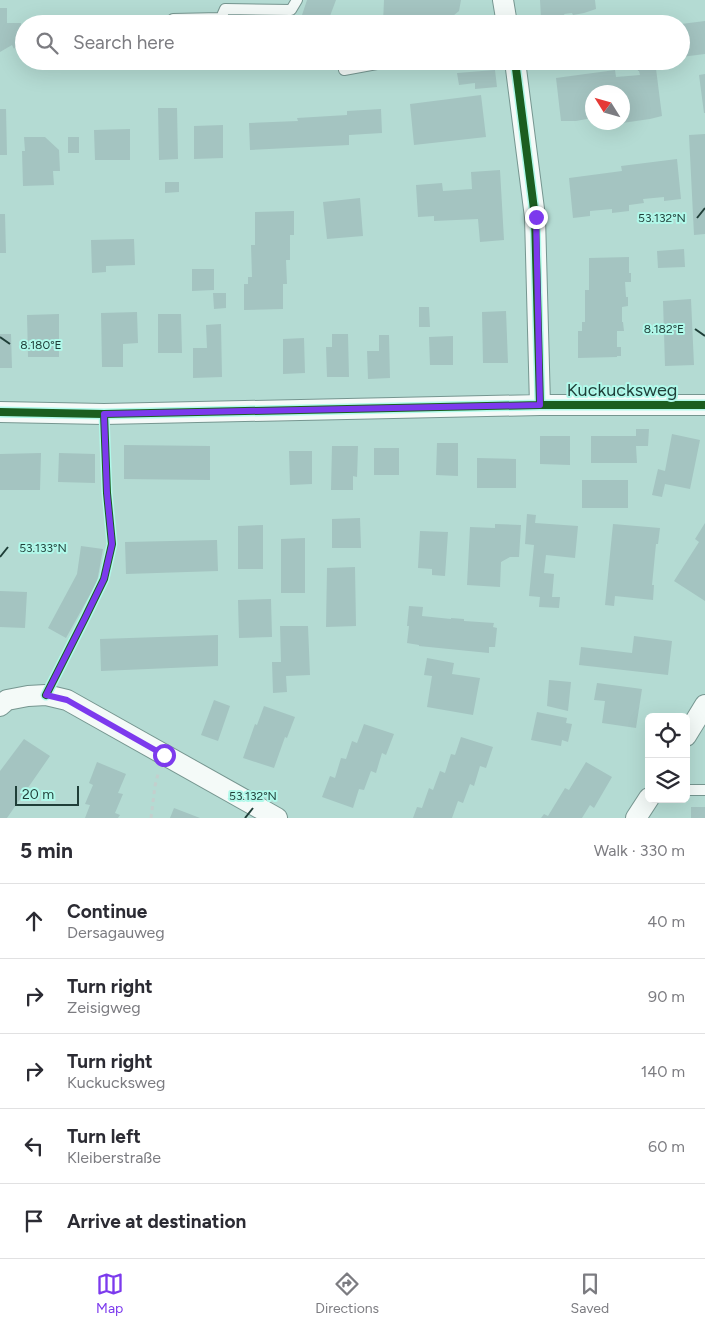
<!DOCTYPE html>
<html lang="en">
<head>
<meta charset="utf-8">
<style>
  :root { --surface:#fff; --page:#f2f2f3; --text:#2b2b33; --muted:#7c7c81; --line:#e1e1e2; --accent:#7c3aed }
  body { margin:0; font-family:Figtree,sans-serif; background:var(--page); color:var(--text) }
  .controls { position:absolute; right:15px; bottom:15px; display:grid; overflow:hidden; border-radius:8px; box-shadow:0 5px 20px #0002 }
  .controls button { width:45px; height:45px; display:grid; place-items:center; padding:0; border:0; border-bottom:1px solid var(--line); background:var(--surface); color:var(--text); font:25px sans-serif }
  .compass { position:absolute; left:585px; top:85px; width:45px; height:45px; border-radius:50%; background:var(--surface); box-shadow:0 5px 20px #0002; rotate:307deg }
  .scale { position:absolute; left:15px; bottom:12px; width:64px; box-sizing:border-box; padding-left:5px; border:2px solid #1f3e38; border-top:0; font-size:14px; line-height:18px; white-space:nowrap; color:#1f3e38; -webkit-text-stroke:4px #b0f9ea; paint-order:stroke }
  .stop { position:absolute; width:15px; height:15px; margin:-11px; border:4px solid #7c3aed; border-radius:50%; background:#fff }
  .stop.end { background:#7c3aed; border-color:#fff; box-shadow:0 1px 5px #0008 }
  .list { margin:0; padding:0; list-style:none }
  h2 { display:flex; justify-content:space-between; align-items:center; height:65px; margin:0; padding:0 20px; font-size:21px }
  h2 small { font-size:16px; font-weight:400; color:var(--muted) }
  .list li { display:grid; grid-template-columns:32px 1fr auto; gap:15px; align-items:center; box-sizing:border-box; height:75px; padding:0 20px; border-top:1px solid var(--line) }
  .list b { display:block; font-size:19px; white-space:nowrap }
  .list p { margin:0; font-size:16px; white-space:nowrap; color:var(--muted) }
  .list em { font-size:16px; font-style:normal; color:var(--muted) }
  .icon { flex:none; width:28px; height:28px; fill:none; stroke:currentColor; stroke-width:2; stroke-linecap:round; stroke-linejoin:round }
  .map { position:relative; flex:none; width:705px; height:818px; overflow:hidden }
  .search { position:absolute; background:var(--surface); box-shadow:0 5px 20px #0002; left:15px; right:15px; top:15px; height:55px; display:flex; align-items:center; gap:12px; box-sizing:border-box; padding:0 18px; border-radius:28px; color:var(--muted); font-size:19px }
  .sheet { height:440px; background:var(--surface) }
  nav { display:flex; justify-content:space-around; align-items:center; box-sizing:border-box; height:70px; border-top:1px solid var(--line); background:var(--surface); font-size:14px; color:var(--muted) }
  nav a { display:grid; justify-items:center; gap:2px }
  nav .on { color:var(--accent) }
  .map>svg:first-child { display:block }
  .building { fill:#a4c4c1 }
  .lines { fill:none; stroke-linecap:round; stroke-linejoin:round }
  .lane-casing { stroke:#769690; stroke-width:12 }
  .street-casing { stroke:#769690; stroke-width:22 }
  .path { stroke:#c3cfcd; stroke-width:3; stroke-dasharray:4 4; stroke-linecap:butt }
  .lane { stroke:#f4faf8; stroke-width:10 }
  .street { stroke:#f4faf8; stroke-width:20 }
  .cycleway-casing { stroke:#b0f9ea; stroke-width:11 }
  .cycleway { stroke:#1b5e20; stroke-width:8 }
  .route { stroke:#7c3aed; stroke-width:6 }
  .ticks { fill:none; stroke:#1f3e38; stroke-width:2 }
  .labels { text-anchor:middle; stroke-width:4; stroke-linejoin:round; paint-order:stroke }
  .street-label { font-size:18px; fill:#1f3e38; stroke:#b0f9ea }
  .ticks-label { font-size:12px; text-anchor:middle; fill:#1f3e38; stroke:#b0f9ea; stroke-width:4; stroke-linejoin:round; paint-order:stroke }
</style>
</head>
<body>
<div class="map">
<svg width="705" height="818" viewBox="0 0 705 818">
  <rect width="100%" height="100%" fill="#b4dbd3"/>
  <path class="building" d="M307,0H336L327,24H299Z
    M384,0H461L459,11L443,24L383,23Z
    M540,0H595L596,9L584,13L573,15L572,13L564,14L565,16L554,18V17L541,18Z
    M0,8H7V23H21V39L14,49L12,45L0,52Z
    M238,12L270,23V24H234Z
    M100,16L101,21L123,18L124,24H75V20Z
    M705,21V54L681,57V24Z
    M636,61H655L662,116L650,119L622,123V92H592V118L576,121H561L556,78L615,70L616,77L640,75L639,71H638Z
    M495,70L497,87L475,89V83L459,85L457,73Z
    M705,74V113H704L699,75Z
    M481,95L486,137L414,145L410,104Z
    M158,108H177L178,159L159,160Z
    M0,109H6L7,155H0Z
    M381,109L382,133L349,135V145L250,150L249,123L298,121L297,118L347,115V111Z
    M223,125V158L194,159V126Z
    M130,129V160H95L94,130Z
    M705,134V234L694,235L689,135Z
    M24,137H45L59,150L60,171H53L54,185L23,186L22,151H25Z
    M68,137H79V153H68Z
    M677,159L681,199L664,201V197L643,199L644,203L629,205V211L612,213V209L590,211V216L573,218L569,178L622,171L621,166Z
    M500,170L504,240L480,242L478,219L434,221V216L418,217L416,185L442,183L443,191L472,189L471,172Z
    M165,182H179V192L165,193Z
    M360,198L363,236L327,239L323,202Z
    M294,211V235H290V260H286L287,284H283V309L244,310V284H248V277H252L251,245H255V212Z
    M0,214H5L6,253H0Z
    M134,239L135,265L106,266V272L92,273L91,240Z
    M684,249L685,267L658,268L657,251Z
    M629,257V273H631V282H625L626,297H628V306L622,307V322H623L624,331H617V347H621V356H617V357L578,358V331H582V322H585V290H589V258Z
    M192,269H214V290L192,291Z
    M213,293H226V308L214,309Z
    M691,299L694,365L665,366L663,301Z
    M419,307H429L430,327H419Z
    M506,311L508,363H483L482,312Z
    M137,312L138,343L123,344V367H102L101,313Z
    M59,314V357H28L27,315Z
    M158,314H181L182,353H158Z
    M221,324L222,377L193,378V348H207L206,325Z
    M0,334H11L12,368H0Z
    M332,334H348L349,377H327L326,347H332Z
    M379,335H389L390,378L368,379L367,351H379Z
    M453,336V365H430L429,337Z
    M304,338L305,373L283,374V339Z
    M636,429H649L648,446H636L637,463H591V436H636Z
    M672,434L700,440L690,489L665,484L662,497L652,495L658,469L665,471Z
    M540,436H570V465L540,464Z
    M437,443H458V476L436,475Z
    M124,445L210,446V480L124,479Z
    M332,446H358L357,477L353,476V490H331Z
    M374,448H399V475H374Z
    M289,451H312V484L290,485Z
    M41,453L40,490H0V454Z
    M59,453L95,454V483L58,482Z
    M477,458L516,459V488H477Z
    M582,480H628V508H582Z
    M527,514L536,515L535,523L578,526L575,558L546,555L544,573L554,574L552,597H560L559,608L539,607L540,597L529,596L534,545L525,544Z
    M360,518L361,548H332V519Z
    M705,523V601L674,581L699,542L695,539Z
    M495,524L521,525L519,557H510L501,562L500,587L467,585L470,527L495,528Z
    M613,524L660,528L658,544H656L652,585H654L653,600L615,596L614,606L605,605Z
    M263,525V569H238V526Z
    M420,531L448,532L445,576L432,575V569L418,568Z
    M305,538V593H281V539Z
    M217,540L218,571L126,574L125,542Z
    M81,546L103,549L97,582L66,638L48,628L77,574Z
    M355,567L356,626L326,627L327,568Z
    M0,591L27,592L25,628L0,627Z
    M271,599L272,637L239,638L238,600Z
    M409,606L423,607L422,616L451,619V618L464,619V621L494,623L493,627L497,628L495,647H489V653L419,646V645L407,643L409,626H407Z
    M280,626H308L310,675L286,676L287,692L273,693L272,662H281Z
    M218,635V666L101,671L100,639Z
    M634,636L672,641L668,675L579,665L581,647L632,653Z
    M427,658L454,663L452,674L480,678L473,715L427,707L432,676L424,675Z
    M549,680L571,682L568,711L547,706Z
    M597,683L642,689L636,728L602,723L605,701L594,700Z
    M214,700L230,706L218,741L201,735Z
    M264,706L295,717L287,738L285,737L274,768L243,758L255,724L257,725Z
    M537,712L567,718L566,723L572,724L568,742L562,740L561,746L531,740Z
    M364,724L394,734L386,755L382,753L376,773L371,771L364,790L359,789L353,808L322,797L330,776L335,778L341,758L346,759L352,741L357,743Z
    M461,737L493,747L486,768L480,766L474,786L470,784L463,803L458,801L452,818H413L417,807L422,808L429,788L433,790L440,771L445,773L451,754L455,755Z
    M24,739L50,756L7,818H0V771Z
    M97,762L126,774L118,793L123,794L115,813L120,815L118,818H85L90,805L85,804L93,785L89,783Z
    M586,762L612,777L594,808L590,805L582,818H541L544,814L548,816L565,788L569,790Z
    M691,807H705V818H691Z
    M174,808L200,818H170Z"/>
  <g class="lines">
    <g class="lane-casing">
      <path id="lane" d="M173,19L221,18L225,9L291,10L297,0
        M344,70L393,61
        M686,790H705"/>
    </g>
    <g class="street-casing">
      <path id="street" d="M503,0L507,24
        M515,61L535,217L540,405
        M0,412L104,414L540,405H705
        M0,706L7,700L28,696L46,695L67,700L277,818
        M686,736L705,705
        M636,818L649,798"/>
    </g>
    <path class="path" d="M151,818L155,786L158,774"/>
    <use href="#lane" class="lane"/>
    <use href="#street" class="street"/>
    <g class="cycleway-casing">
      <path id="cycleway" d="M515,61L535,217L540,405
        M0,412L104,414L540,405H705
        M46,695L85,618L104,579L112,544L107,493L104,414"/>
    </g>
    <use href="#cycleway" class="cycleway"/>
  </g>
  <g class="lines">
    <path class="route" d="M164,755L67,700L46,695L85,618L104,579L112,544L107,493L104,414L540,405L536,217"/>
  </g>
  <path class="ticks" d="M697,218L705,208M695,329L705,336M0,337L10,344M0,557L8,547M245,818L253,808"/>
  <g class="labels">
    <g class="street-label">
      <text x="622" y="396">Kuckucksweg</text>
    </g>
  </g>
  <g class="ticks-label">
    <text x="662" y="222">53.132°N</text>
    <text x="664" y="333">8.182°E</text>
    <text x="41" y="349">8.180°E</text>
    <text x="43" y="552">53.133°N</text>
    <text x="253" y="800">53.132°N</text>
  </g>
</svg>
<div class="controls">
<button><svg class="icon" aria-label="locate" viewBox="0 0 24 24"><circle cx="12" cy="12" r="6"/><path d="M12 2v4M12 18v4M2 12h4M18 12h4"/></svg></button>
<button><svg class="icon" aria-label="layers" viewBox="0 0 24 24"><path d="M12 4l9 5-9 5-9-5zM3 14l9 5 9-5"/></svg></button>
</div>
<svg class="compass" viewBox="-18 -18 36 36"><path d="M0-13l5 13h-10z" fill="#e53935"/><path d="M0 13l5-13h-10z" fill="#7c7c81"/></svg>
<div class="scale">20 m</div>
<div class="stop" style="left:164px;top:755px"></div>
<div class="stop end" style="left:536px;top:217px"></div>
<div class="search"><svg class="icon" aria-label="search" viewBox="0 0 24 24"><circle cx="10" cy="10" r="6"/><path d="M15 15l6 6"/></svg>Search here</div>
</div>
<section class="sheet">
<h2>5 min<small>Walk · 330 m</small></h2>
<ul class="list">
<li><svg class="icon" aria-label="ahead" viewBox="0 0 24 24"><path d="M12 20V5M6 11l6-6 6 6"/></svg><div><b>Continue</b><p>Dersagauweg</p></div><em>40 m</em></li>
<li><svg class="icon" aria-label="right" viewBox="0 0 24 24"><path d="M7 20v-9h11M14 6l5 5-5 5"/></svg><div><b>Turn right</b><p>Zeisigweg</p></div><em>90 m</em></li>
<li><svg class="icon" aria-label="right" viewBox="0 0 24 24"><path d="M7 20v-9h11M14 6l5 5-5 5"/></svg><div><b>Turn right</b><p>Kuckucksweg</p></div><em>140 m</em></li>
<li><svg class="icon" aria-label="left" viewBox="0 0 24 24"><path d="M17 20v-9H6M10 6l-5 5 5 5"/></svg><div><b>Turn left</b><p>Kleiberstraße</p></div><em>60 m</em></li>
<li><svg class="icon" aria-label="arrive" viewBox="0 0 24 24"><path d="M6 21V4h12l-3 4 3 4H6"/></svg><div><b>Arrive at destination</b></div></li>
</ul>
</section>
<nav>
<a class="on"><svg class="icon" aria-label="map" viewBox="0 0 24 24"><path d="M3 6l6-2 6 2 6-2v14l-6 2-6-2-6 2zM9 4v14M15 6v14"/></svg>Map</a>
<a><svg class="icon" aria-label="directions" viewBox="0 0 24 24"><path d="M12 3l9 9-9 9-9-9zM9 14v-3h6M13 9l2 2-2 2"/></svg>Directions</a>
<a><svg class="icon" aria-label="saved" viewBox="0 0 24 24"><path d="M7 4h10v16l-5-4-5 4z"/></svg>Saved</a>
</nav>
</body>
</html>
